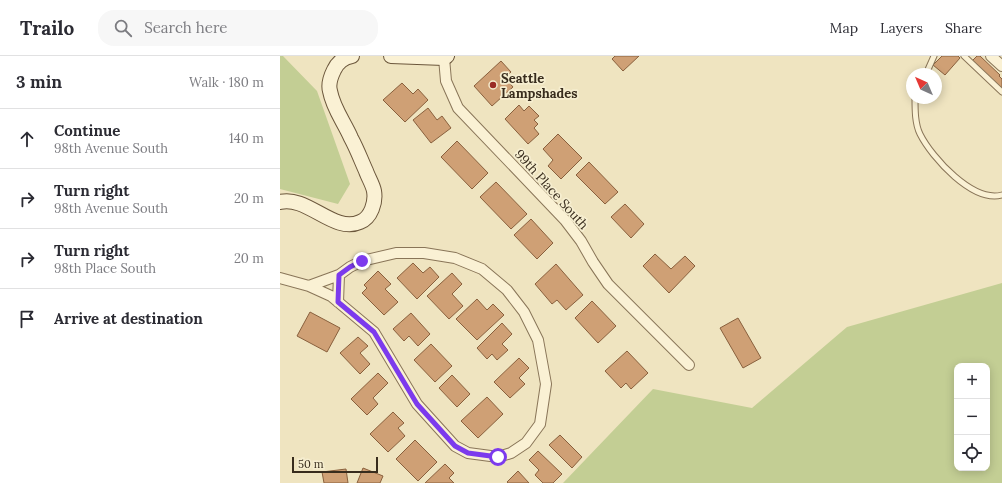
<!DOCTYPE html>
<html lang="en">
<head>
<meta charset="utf-8">
<style>
  :root { --surface:#fff; --page:#f7f7f7; --text:#2b2b33; --muted:#7c7c81; --line:#e1e1e2 }
  body { margin:0; font-family:Lora,serif; background:var(--page); color:var(--text) }
  .controls { position:absolute; right:12px; bottom:12px; display:grid; overflow:hidden; border-radius:8px; box-shadow:0 2px 10px #0003 }
  .controls button { width:36px; height:36px; display:grid; place-items:center; padding:0; border:0; border-bottom:1px solid var(--line); background:var(--surface); color:var(--text); font:20px sans-serif }
  .compass { position:absolute; left:626px; top:12px; width:36px; height:36px; border-radius:50%; background:var(--surface); box-shadow:0 2px 10px #0003; rotate:316deg }
  .scale { position:absolute; left:12px; bottom:10px; width:86px; box-sizing:border-box; padding-left:4px; border:2px solid #382c1d; border-top:0; font-size:11px; line-height:14px; white-space:nowrap; color:#382c1d; -webkit-text-stroke:3px #f6eed0; paint-order:stroke }
  .stop { position:absolute; width:12px; height:12px; margin:-9px; border:3px solid #7c3aed; border-radius:50%; background:#fff }
  .stop.end { background:#7c3aed; border-color:#fff; box-shadow:0 1px 4px #0008 }
  .list { margin:0; padding:0; list-style:none }
  h2 { display:flex; justify-content:space-between; align-items:center; height:52px; margin:0; padding:0 16px; font-size:17px }
  h2 small { font-size:13px; font-weight:400; color:var(--muted) }
  .list li { display:grid; grid-template-columns:26px 1fr auto; gap:12px; align-items:center; box-sizing:border-box; height:60px; padding:0 16px; border-top:1px solid var(--line) }
  .list b { display:block; font-size:15px; white-space:nowrap }
  .list p { margin:0; font-size:13px; white-space:nowrap; color:var(--muted) }
  .list em { font-size:13px; font-style:normal; color:var(--muted) }
  .icon { flex:none; width:22px; height:22px; fill:none; stroke:currentColor; stroke-width:2; stroke-linecap:round; stroke-linejoin:round }
  .map { position:relative; flex:none; width:722px; height:427px; overflow:hidden }
  header { display:flex; align-items:center; gap:24px; box-sizing:border-box; height:56px; padding:0 20px; background:var(--surface); border-bottom:1px solid var(--line) }
  header strong { font-size:19px }
  nav { display:flex; gap:22px; margin-inline-start:auto; font-size:14px }
  .search { width:280px; height:36px; background:var(--page); display:flex; align-items:center; gap:10px; box-sizing:border-box; padding:0 14px; border-radius:16px; color:var(--muted); font-size:15px }
  main { display:flex }
  aside { flex:1; background:var(--surface) }
  .map>svg:first-child { display:block }
  .green { fill:#c3ce94; fill-rule:evenodd }
  .building { fill:#cfa075; stroke:#89603d }
  .lines { fill:none; stroke-linecap:round; stroke-linejoin:round }
  .lane-casing { stroke:#897558; stroke-width:7 }
  .street-casing { stroke:#897558; stroke-width:12 }
  .secondary-casing { stroke:#6b563b; stroke-width:16 }
  .lane { stroke:#faf1d4; stroke-width:5 }
  .street { stroke:#faf1d4; stroke-width:10 }
  .secondary { stroke:#faf1d4; stroke-width:14 }
  .route { stroke:#7c3aed; stroke-width:5 }
  .poi-dot { fill:#9a2c26; stroke:#f6eed0; stroke-width:1.5 }
  .labels { text-anchor:middle; stroke-width:3.5; stroke-linejoin:round; paint-order:stroke }
  .poi-label { font-size:13px; font-weight:bold; fill:#382c1d; stroke:#f6eed0; text-anchor:start }
  .street-label { font-size:13px; fill:#382c1d; stroke:#f6eed0 }
</style>
</head>
<body>
<header>
<strong>Trailo</strong>
<div class="search"><svg class="icon" aria-label="search" viewBox="0 0 24 24"><circle cx="10" cy="10" r="6"/><path d="M15 15l6 6"/></svg>Search here</div>
<nav><a>Map</a><a>Layers</a><a>Share</a></nav>
</header>
<main>
<aside>
<h2>3 min<small>Walk · 180 m</small></h2>
<ul class="list">
<li><svg class="icon" aria-label="ahead" viewBox="0 0 24 24"><path d="M12 20V5M6 11l6-6 6 6"/></svg><div><b>Continue</b><p>98th Avenue South</p></div><em>140 m</em></li>
<li><svg class="icon" aria-label="right" viewBox="0 0 24 24"><path d="M7 20v-9h11M14 6l5 5-5 5"/></svg><div><b>Turn right</b><p>98th Avenue South</p></div><em>20 m</em></li>
<li><svg class="icon" aria-label="right" viewBox="0 0 24 24"><path d="M7 20v-9h11M14 6l5 5-5 5"/></svg><div><b>Turn right</b><p>98th Place South</p></div><em>20 m</em></li>
<li><svg class="icon" aria-label="arrive" viewBox="0 0 24 24"><path d="M6 21V4h12l-3 4 3 4H6"/></svg><div><b>Arrive at destination</b></div></li>
</ul>
</aside>
<div class="map">
<svg width="722" height="427" viewBox="0 0 722 427">
  <rect width="100%" height="100%" fill="#efe4c0"/>
  <path class="green" d="M0,0H3L37,35L70,128L58,148L0,133Z
    M722,227V427H283L373,333L472,352L567,271ZM677,310H707V412H677Z"/>
  <path class="building" d="M335,0H359L343,15L332,3Z
    M662,0H678L680,2L665,19L653,9Z
    M697,0H700L720,19L719,20L722,23V33L692,5Z
    M221,5L231,16L225,22L233,31L212,50L194,30Z
    M122,27L133,38L138,33L148,44L125,66L103,44Z
    M239,49L244,55L249,50L259,60L254,64L258,68L254,72L259,78L248,88L225,63Z
    M148,52L157,64L162,60L171,72L151,87L133,64Z
    M278,78L302,102L281,123L268,110L273,104L263,93Z
    M177,85L208,117L192,133L161,101Z
    M309,106L338,136L325,148L296,119Z
    M216,126L247,158L231,173L200,141Z
    M345,148L364,168L351,182L331,161Z
    M251,163L273,187L257,203L234,179Z
    M375,198L391,213L405,200L415,210L389,237L363,210Z
    M133,207L143,217L150,211L159,221L137,243L117,222Z
    M276,208L303,239L286,254L277,244L272,248L255,228Z
    M98,215L111,228L105,233L118,246L104,259L82,237L87,232L84,229Z
    M172,217L182,228L172,238L183,250L169,263L147,240Z
    M197,243L207,254L213,248L224,259L197,284L176,263Z
    M312,245L336,270L318,287L295,262Z
    M30,256L60,272L47,296L17,280Z
    M131,257L150,278L138,290L129,280L124,285L113,273Z
    M458,262L481,302L463,312L440,272Z
    M222,267L232,278L222,288L228,294L217,304L212,298L207,303L197,292Z
    M78,281L88,290L80,297L90,308L80,318L60,297Z
    M151,288L172,310L155,326L134,304Z
    M347,295L368,317L351,333L346,327L341,332L325,315Z
    M239,302L249,312L239,322L245,328L230,342L214,326Z
    M98,317L108,327L93,342L98,348L87,359L71,343Z
    M172,319L190,338L177,351L159,332Z
    M207,341L223,358L198,382L181,365Z
    M113,356L124,367L118,372L125,380L108,396L90,378Z
    M280,379L302,401L292,412L269,389Z
    M135,384L157,406L138,425L116,403Z
    M258,395L282,418L273,427H263L255,419L259,414L249,404Z
    M165,408L174,417L169,422L174,427H145Z
    M83,412L103,420L100,427H77Z
    M66,413L68,427H44L42,416Z
    M238,415L249,427H228L227,426Z"/>
  <g class="lines">
    <g class="lane-casing">
      <path id="lane" d="M684,0L722,36
        M646,18L654,0
        M635,42C635,54 635,68 640,78C652,102 693,147 722,139"/>
    </g>
    <g class="street-casing">
      <path id="street" d="M711,0L722,10
        M164,2L166,25L178,52L285,164L301,185L313,206L328,228L409,309
        M0,222L29,230L51,240L94,276L137,348L175,390L188,397L218,401L231,397L246,387L260,368L266,328L258,284L244,256L227,234L202,213L175,202L144,197H116L82,205L70,211L59,219L29,230
        M58,246L59,219"/>
    </g>
    <g class="secondary-casing">
      <path id="secondary" d="M111,0L164,2L167,0
        M0,146C27,139 54,178 80,166C91,162 96,146 94,135C93,129 88,121 86,115C81,104 77,93 71,82C64,66 53,52 50,35C48,28 51,20 54,14C57,7 64,1 72,0"/>
    </g>
    <use href="#lane" class="lane"/>
    <use href="#street" class="street"/>
    <use href="#secondary" class="secondary"/>
  </g>
  <g class="lines">
    <path class="route" d="M82,205L70,211L59,219L58,246L94,276L137,348L175,390L188,397L218,401"/>
  </g>
  <circle class="poi-dot" cx="213" cy="29" r="4"/>
  <g class="labels">
    <g class="poi-label">
      <text x="221" y="27">Seattle<tspan x="221" dy="15">Lampshades</tspan></text>
    </g>
    <g class="street-label">
      <text transform="translate(272 133) rotate(48)" y="5">99th Place South</text>
    </g>
  </g>
</svg>
<div class="controls">
<button>+</button>
<button>−</button>
<button><svg class="icon" aria-label="locate" viewBox="0 0 24 24"><circle cx="12" cy="12" r="6"/><path d="M12 2v4M12 18v4M2 12h4M18 12h4"/></svg></button>
</div>
<svg class="compass" viewBox="-18 -18 36 36"><path d="M0-13l5 13h-10z" fill="#e53935"/><path d="M0 13l5-13h-10z" fill="#7c7c81"/></svg>
<div class="scale">50 m</div>
<div class="stop" style="left:218px;top:401px"></div>
<div class="stop end" style="left:82px;top:205px"></div>
</div>
</main>
</body>
</html>
